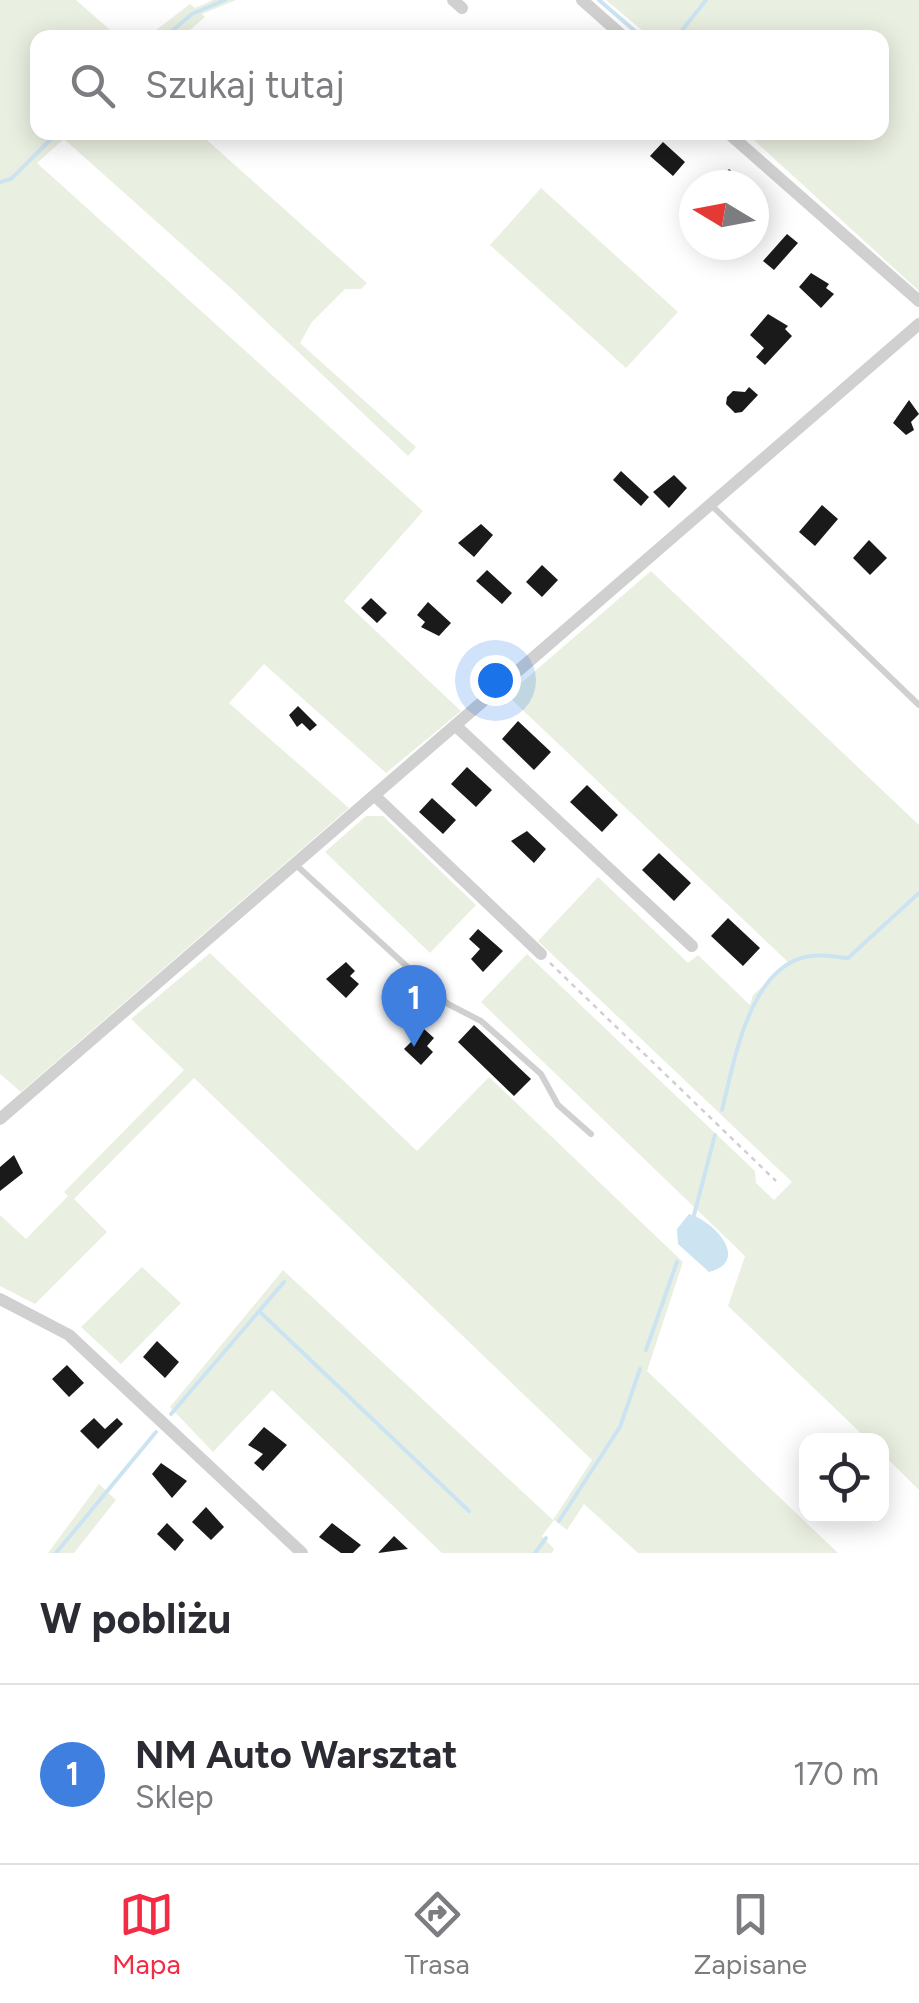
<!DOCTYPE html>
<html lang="pl">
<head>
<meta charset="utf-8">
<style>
  :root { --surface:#fff; --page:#f7f7f7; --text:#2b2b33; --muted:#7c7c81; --line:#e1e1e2; --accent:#f42b45 }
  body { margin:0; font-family:Figtree,sans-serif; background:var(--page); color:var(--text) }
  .controls { position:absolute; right:30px; bottom:30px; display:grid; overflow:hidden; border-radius:20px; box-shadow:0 5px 25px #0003 }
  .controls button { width:90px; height:90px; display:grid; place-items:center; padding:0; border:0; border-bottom:2px solid var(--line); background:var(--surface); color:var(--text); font:50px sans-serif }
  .compass { position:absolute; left:679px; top:170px; width:90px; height:90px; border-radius:50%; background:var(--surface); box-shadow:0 5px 25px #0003; rotate:280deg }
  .you { position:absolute; left:495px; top:680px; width:35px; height:35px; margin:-25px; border:8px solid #fff; border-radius:50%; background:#1a73e8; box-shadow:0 0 0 15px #1a73e833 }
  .badge { display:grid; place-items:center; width:65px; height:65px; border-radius:50%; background:var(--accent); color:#fff; font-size:32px; font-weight:700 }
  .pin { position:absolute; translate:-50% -82px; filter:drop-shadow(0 2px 5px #0008) }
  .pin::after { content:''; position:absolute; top:52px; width:35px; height:30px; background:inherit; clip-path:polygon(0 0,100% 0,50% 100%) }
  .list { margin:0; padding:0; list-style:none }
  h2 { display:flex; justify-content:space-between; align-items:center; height:130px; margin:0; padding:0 40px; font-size:42px }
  h2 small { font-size:32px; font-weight:400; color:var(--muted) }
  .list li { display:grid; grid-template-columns:65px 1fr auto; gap:30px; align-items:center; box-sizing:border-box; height:180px; padding:0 40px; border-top:2px solid var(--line) }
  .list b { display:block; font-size:38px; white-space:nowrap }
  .list p { margin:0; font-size:32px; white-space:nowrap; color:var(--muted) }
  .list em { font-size:32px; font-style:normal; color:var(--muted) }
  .icon { flex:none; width:55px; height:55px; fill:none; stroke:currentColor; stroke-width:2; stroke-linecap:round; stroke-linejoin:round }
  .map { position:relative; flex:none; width:919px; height:1553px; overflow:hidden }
  .search { position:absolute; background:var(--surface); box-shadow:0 5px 25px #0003; left:30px; right:30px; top:30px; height:110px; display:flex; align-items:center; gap:25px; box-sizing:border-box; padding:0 35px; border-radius:20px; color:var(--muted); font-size:38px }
  .sheet { height:310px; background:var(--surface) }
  nav { display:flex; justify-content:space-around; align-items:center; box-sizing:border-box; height:140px; border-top:2px solid var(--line); background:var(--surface); font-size:28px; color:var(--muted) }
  nav a { display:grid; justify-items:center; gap:5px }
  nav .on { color:var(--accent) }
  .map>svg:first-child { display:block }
  .green { fill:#eaf0e1 }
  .water { fill:#cce4f1 }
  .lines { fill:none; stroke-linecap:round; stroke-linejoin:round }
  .stream { stroke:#cce4f1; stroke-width:4 }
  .building { fill:#1a1a1a }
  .path { stroke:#d0d0d0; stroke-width:2.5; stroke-dasharray:5 5; stroke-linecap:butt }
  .service { stroke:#d0d0d0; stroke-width:6 }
  .minor { stroke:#d0d0d0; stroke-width:12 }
</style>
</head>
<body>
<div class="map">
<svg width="919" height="1553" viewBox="0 0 919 1553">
  <rect width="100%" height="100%" fill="#fff"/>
  <path class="green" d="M0,0H76L118,37L38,38V132L199,133L367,283L361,289H345L312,322L300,343L416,447L408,456L234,291L64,139L37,163L423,511L344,601L461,711L386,773L264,664L229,703L349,808L21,1092L0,1074Z
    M213,0H236L202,14L205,17L182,37H147L190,4L195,8Z
    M606,0H919V291L746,133L882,132V38L650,37Z
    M541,188L678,312L626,368L490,245Z
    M651,571L919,825V1490L882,1453V1440H868L728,1306L745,1256L481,1002L527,954L755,1171L756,1183L774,1200L792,1182L538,941L598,877L688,963L698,955L750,1005L753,995L788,962L507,695Z
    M366,816H383L476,905L430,953L325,852Z
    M210,953L417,1151L489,1077L683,1262L647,1371L838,1553H638L584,1504L567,1530L554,1520L542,1536L554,1549L552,1553H442L272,1390L213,1452L170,1407L283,1270L553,1520L592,1460L194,1078L74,1199L107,1232L35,1304L0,1286V1215L26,1239L68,1196L64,1192L184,1070L131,1019Z
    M142,1267L181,1303L121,1364L81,1327Z
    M99,1484L116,1500L74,1553H48Z"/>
  <path class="water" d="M689,1214C714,1221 751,1261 709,1272L678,1244L677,1229Z"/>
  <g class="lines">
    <path class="stream" d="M599,0L643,38
      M166,36L192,14L225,0
      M676,38L706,0
      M0,182L11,179L58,132
      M722,1110C734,1063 749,965 810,956C822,954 836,957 848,958L919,893
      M694,1215L715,1135
      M259,1311L469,1511
      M646,1350L677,1262
      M171,1414L284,1282
      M559,1521L620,1427L640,1369
      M56,1553L156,1432
      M535,1553L546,1538"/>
  </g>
  <path class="building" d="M663,142L685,162L673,176L650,156Z
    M729,169L748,185H715Z
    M787,234L798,243L774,270L763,261Z
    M811,273L829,284L826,288L834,294L821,308L799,287Z
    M768,314L788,326L785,329L792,336L765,365L756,357L764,348L750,335Z
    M749,387L758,395L742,412L735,413L726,404L727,397L733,391L745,392Z
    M909,400L919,414L911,422L914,430L906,435L893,423Z
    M621,471L649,497L641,506L613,480Z
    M674,475L687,488L669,508L653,492Z
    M822,505L838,519L815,546L799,532Z
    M481,524L493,535L474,557L458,543Z
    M869,540L887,558L870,575L853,558Z
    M542,565L558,580L542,597L526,582Z
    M487,570L512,593L502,604L476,581Z
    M371,598L387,613L377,623L361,608Z
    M428,602L451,623L439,636L421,627L425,622L417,615Z
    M298,706L317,725L310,731L302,723L297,727L289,715Z
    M518,721L551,752L534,770L502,739Z
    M467,767L492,790L476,807L451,784Z
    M587,785L618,815L602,832L570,802Z
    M432,798L456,820L443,834L419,812Z
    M527,831L546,849L534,863L511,841Z
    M659,853L691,883L674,901L642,870Z
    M728,918L760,948L743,966L711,936Z
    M478,929L503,951L483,972L471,959L480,949L469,939Z
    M346,962L355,971L350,976L359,984L346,998L326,979Z
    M474,1025L531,1079L514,1096L458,1042Z
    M424,1029L434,1038L427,1046L433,1052L421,1065L404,1049Z
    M14,1155L23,1173L0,1191V1167Z
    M157,1341L179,1362L165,1378L143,1357Z
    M67,1365L84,1383L69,1397L52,1379Z
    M94,1418L105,1429L117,1418L123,1424L98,1449L80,1431Z
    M264,1427L287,1445L263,1471L254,1463L263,1454L248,1445Z
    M161,1463L187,1481L172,1498L152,1474Z
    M206,1507L224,1527L211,1540L192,1522Z
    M167,1523L184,1540L175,1551L157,1534Z
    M332,1523L361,1545L353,1553H341L319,1537Z
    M394,1536L408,1549L378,1553Z"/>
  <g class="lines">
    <path class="path" d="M550,963L776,1181"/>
    <path class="service" d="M711,505L919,705
      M296,865L448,1004L481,1021L541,1074L558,1105L591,1134"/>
    <path class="minor" d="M453,0L462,8
      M582,0L625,38
      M727,132L919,301
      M456,726L692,946
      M375,796L541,954
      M0,1119L919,324
      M0,1299L69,1335L302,1553"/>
  </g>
</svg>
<div class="controls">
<button><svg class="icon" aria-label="locate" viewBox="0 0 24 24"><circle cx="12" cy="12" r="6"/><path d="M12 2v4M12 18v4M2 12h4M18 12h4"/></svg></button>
</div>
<svg class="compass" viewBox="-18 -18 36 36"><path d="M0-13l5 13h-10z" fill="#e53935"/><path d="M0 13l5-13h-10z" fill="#7c7c81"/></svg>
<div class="you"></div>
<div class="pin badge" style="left:414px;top:1047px;background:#3f7fe0">1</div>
<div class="search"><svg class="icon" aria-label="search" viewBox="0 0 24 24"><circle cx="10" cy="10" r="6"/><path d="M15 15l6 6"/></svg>Szukaj tutaj</div>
</div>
<section class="sheet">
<h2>W pobliżu<small></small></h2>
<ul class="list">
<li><span class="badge" style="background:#3f7fe0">1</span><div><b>NM Auto Warsztat</b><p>Sklep</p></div><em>170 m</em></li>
</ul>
</section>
<nav>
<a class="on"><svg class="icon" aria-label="map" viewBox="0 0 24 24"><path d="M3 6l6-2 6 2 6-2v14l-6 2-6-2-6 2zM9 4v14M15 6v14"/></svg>Mapa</a>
<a><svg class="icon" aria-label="directions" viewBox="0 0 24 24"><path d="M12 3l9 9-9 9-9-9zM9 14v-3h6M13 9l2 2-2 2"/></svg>Trasa</a>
<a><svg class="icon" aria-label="saved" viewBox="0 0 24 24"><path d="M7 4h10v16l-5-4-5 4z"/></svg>Zapisane</a>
</nav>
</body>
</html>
